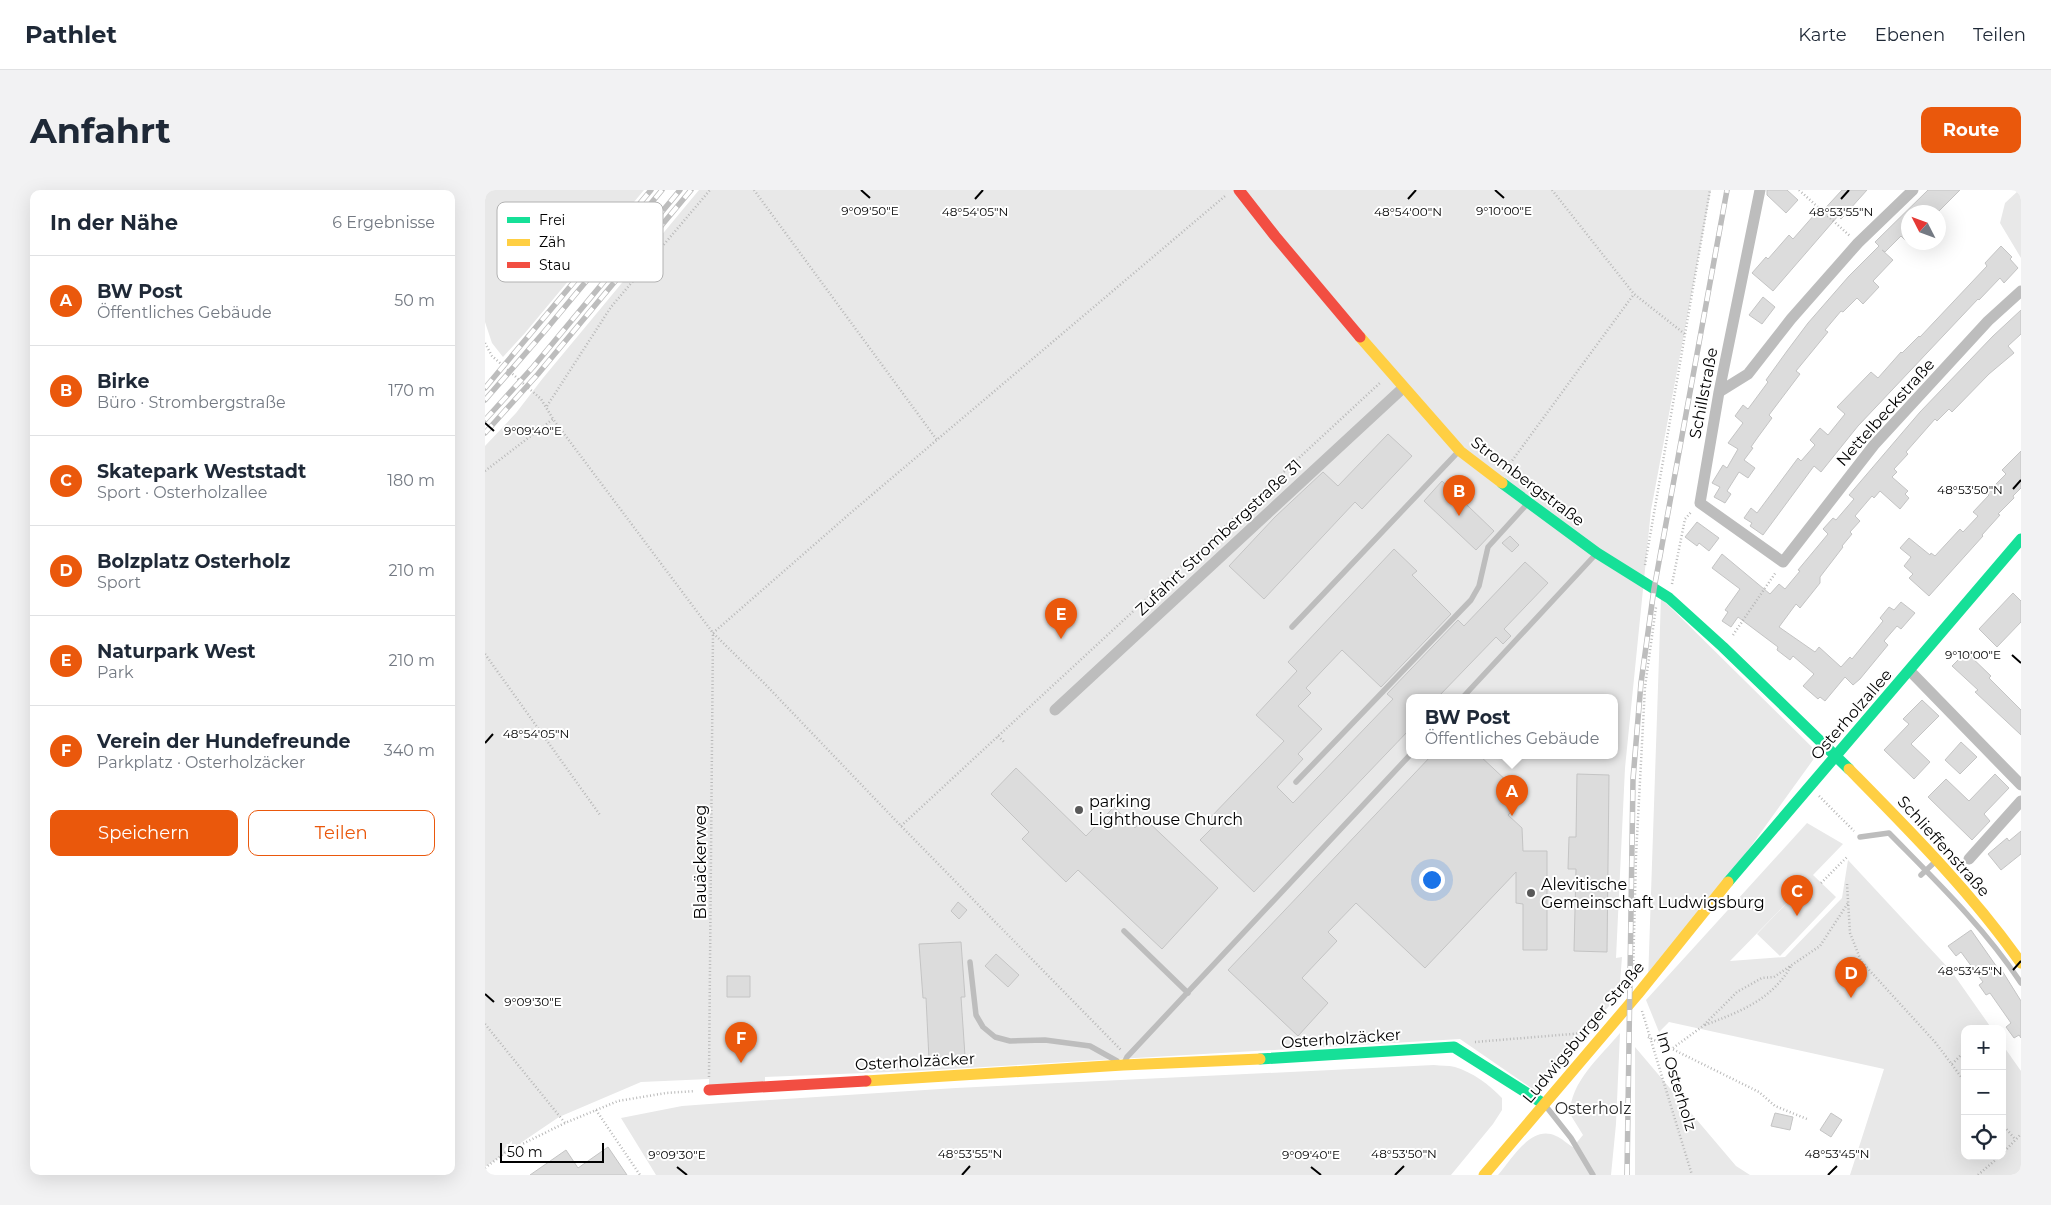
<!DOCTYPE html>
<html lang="de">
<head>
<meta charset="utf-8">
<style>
  :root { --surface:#fff; --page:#f2f2f3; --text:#1f2937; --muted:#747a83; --line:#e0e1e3; --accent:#ea580c }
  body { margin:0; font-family:Montserrat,sans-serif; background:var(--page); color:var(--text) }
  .controls { position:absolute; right:15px; bottom:15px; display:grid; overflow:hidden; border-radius:10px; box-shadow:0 5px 20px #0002 }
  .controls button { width:45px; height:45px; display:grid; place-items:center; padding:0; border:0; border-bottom:1px solid var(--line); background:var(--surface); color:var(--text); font:25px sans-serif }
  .compass { position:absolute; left:1416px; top:15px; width:45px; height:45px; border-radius:50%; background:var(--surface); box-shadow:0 5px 20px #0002; rotate:312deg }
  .scale { position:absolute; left:15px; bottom:12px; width:104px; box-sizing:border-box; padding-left:5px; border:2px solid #000; border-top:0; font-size:14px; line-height:18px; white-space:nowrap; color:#000; -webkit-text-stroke:4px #fff; paint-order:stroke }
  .you { position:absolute; left:946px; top:689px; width:18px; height:18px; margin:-12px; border:4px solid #fff; border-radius:50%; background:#1a73e8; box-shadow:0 0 0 8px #1a73e833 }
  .badge { display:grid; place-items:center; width:32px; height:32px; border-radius:50%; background:var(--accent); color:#fff; font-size:16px; font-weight:700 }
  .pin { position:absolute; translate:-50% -41px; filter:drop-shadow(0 1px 2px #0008) }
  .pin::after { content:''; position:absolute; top:26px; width:18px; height:15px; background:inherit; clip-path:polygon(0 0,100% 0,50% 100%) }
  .popup { position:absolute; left:921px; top:504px; width:212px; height:65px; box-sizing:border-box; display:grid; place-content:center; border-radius:10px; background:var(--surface); filter:drop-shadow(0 1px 4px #0005); font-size:16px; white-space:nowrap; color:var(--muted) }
  .popup b { font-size:19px; color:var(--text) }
  .popup::after { content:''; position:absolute; left:50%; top:100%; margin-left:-10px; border:10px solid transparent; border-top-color:var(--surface) }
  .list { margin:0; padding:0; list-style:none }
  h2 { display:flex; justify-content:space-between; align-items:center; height:65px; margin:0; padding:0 20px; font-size:21px }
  h2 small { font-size:16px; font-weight:400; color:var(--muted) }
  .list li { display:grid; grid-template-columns:32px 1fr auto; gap:15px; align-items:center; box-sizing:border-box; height:90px; padding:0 20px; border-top:1px solid var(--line) }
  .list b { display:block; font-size:19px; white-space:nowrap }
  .list p { margin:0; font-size:16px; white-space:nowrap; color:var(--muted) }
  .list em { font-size:16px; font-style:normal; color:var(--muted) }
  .actions { display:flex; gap:10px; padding:15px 20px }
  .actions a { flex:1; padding:11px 0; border:1px solid var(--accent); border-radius:10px; text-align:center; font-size:18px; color:var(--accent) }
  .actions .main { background:var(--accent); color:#fff }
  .icon { flex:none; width:28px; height:28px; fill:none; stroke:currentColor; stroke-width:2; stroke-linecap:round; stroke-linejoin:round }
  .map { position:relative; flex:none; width:1536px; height:985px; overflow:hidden; border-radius:10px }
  header { display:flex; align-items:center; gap:30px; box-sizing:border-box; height:70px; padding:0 25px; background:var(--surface); border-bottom:1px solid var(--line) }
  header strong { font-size:24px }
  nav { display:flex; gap:28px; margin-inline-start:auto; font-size:18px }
  .intro { display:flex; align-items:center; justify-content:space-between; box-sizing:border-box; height:120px; padding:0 30px }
  h1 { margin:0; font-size:35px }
  .button { padding:12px 22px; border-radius:10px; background:var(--accent); color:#fff; font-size:18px; font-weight:700 }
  main { display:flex; gap:30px; padding:0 30px }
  aside { flex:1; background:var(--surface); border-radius:10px; box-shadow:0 5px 20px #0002 }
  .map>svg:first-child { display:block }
  .green { fill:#e8e8e8; fill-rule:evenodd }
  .building { fill:#dcdcdc; stroke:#c4c4c4 }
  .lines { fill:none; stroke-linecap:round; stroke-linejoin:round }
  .path { stroke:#b8b8b8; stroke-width:2.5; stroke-dasharray:1 2.5; stroke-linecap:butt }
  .lane { stroke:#bdbdbd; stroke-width:5.5 }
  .street { stroke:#bdbdbd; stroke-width:11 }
  .fast { stroke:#16e098; stroke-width:11 }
  .slow { stroke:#ffcf43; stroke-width:11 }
  .jam { stroke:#f24e42; stroke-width:11 }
  .rail-casing { stroke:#bdbdbd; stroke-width:5.5 }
  .rail { stroke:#fff; stroke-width:4; stroke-dasharray:11; stroke-linecap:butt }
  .ticks { fill:none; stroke:#000; stroke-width:2 }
  .poi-dot { fill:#595959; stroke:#fff; stroke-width:2 }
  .labels { text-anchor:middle; stroke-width:4; stroke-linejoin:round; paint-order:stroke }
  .street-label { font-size:16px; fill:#000; stroke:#fff }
  .poi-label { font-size:16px; fill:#000; stroke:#fff; text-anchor:start }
  .park-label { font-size:16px; fill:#2d2d2d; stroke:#fff }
  .key { fill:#fff; stroke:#b2b2b2; stroke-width:1 }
  .key-label { font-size:14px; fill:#000 }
  .ticks-label { font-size:12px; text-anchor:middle; fill:#000; stroke:#fff; stroke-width:4; stroke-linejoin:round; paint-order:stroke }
</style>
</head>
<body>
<header>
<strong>Pathlet</strong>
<nav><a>Karte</a><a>Ebenen</a><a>Teilen</a></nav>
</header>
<div class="intro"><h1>Anfahrt</h1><a class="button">Route</a></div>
<main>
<aside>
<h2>In der Nähe<small>6 Ergebnisse</small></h2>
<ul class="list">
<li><span class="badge">A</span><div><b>BW Post</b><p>Öffentliches Gebäude</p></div><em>50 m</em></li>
<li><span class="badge">B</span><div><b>Birke</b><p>Büro · Strombergstraße</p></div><em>170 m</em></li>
<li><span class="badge">C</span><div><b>Skatepark Weststadt</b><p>Sport · Osterholzallee</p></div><em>180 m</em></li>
<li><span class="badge">D</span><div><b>Bolzplatz Osterholz</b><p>Sport</p></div><em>210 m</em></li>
<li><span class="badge">E</span><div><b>Naturpark West</b><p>Park</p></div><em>210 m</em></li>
<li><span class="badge">F</span><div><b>Verein der Hundefreunde</b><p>Parkplatz · Osterholzäcker</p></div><em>340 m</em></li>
</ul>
<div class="actions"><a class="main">Speichern</a><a>Teilen</a></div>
</aside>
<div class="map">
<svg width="1536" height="985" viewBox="0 0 1536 985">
  <rect width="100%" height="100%" fill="#fff"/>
  <path class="green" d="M0,0H159L40,143L18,167L7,153L0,132Z
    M214,0H1226L1166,320L1140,578L1131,768L1137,767L1134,805L1097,846L1052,902L975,849L430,881L280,887V897L224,900V889L156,892L74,927L0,977V256L31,223L58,188ZM924,507H1130V565H924Z
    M1534,0H1536V68L1515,33L1520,13Z
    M1176,408L1333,563L1233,702L1163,792Z
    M1322,633L1358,654L1328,685L1351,707L1295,766L1272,744L1323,691L1245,771L1300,767L1357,708L1363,670L1467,782L1507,839H1480V966H1517V854L1536,881V985H1365L1399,879L1184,832L1174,842L1161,810Z
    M1135,843L1131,934L1126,985H1013C1027,969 1046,934 1071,946C1077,948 1082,954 1088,957L1098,945L1085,924C1085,892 1115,867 1135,843Z
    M1150,857L1251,976L1265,985H1150Z
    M949,875C956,876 963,875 970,877C987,882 1005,895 1017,908V920L1008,934L966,985H171L136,928L197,916L238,913L471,898Z"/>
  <path class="building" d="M1282,0H1302L1313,10L1301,23L1282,5Z
    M1357,0H1382L1356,29L1353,26L1288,101L1267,83L1281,67L1283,69L1304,45L1308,49L1330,24L1333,26Z
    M1443,0H1475L1453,22H1424V54L1416,46L1400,62L1397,60L1408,70L1388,91L1394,97L1378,114L1372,108L1358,122L1356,121L1340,140L1343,142L1311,181L1315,184L1284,225L1287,228L1273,247L1266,257L1268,258L1259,270L1270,278L1263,288L1254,282L1242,301L1246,304L1240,313L1229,307L1235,297L1227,293L1238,275L1242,278L1253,259L1243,253L1258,233L1250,226L1258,215L1263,219L1283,192L1281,190L1302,161L1323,133L1364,86L1394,56L1390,52Z
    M1516,56L1527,67L1525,69L1533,78L1519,93L1515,88L1494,110L1493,109L1373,236L1336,282L1329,276L1278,345L1265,336L1267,333L1259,328L1266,318L1272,323L1313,268L1316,271L1330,255L1325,250L1335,238L1343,245L1360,224L1352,217L1386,182L1393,188L1416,162L1417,163L1434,146L1435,147L1502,76L1500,73Z
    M1278,107L1290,117L1277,134L1264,125Z
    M1536,120V144L1523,156L1529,163L1504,184L1467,222L1464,219L1452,231L1450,229L1421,262L1423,264L1409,279L1412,282L1407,287L1423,301L1420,304L1424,308L1415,319L1395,301L1389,308L1387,306L1370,326L1375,331L1365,342L1367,344L1357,356L1358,357L1335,387V393L1315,418L1311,414L1294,437L1330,462L1334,457L1356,477L1365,467L1367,469L1398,431L1395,428L1404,417L1409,420L1416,412L1430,423L1416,439L1412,436L1399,451L1403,455L1375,489L1368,495L1360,487L1340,511L1335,507L1333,509L1318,496L1329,484L1308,466L1305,470L1292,460L1293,457L1253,427L1246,437L1237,431L1243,422L1240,420L1255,399L1227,378L1237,364L1285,404L1294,394L1300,399L1315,381L1313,380L1343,344L1338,339L1348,328L1351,330L1369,309L1364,305L1435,222L1508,146Z
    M903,244L927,266L877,319L870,312L779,409L744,376L790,327L838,282L853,296Z
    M1536,261V298L1528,306L1529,308L1513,324L1515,325L1497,345L1498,346L1444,406L1424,388L1428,384L1419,376L1426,367L1415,358L1424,348L1445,365L1446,363L1450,366L1475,339L1478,342L1493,326L1488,322L1504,305L1502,303L1521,284L1517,280Z
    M957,291L1009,341L991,360L939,311Z
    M1212,332L1234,348L1224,361L1214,353L1212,356L1200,347Z
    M1025,346L1034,355L1027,362L1017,353Z
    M909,359L932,381L927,385L966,424L896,497L857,460L821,498L826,503L813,516L837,539L813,564L818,569L792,597L808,613L908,509L902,504L973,430L979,436L1040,372L1063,393L1019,439L1026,446L1018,454L1011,447L953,507H924V540L769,702L715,650L730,635L724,629L799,551L771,525L812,481L803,472Z
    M1528,403L1536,411V432L1512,457L1494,439Z
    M1481,462L1506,486L1504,488L1536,520V545L1490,502L1493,500L1467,476Z
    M1437,510L1454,526L1426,554L1445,572L1429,589L1399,560L1424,534L1418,529Z
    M1476,552L1492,567L1475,584L1460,570Z
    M947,565H994L1040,608L1023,625L1037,638L1038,661H1062V760H1038V714L1031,713V682L940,778L871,713L843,742L852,751L817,788L843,813L813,846L743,780Z
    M531,578L601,646L629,617L650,638L659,628L733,698L677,759L593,680L581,692L537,649L544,642L506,604Z
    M1092,584L1124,585L1122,762L1089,761L1091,679H1083L1084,647H1091Z
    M1510,584L1524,598L1499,624L1505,631L1487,650L1443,607L1461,589L1484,611Z
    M1536,641V664L1516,680L1503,664L1522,648L1524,651Z
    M473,712L482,720L474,729L466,721Z
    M1486,740L1514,780L1516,779L1536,811V848L1534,845L1529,848L1521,837L1526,833L1505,803L1501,805L1494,795L1498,792L1476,762L1471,766L1463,756Z
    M476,752L480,807H476L480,866L444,869L441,808H438L434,754Z
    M511,764L534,785L523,797L500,776Z
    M242,786H265V807H242Z
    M247,843L267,844L266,860L247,859Z
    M1290,923L1308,927L1305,940L1286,936Z
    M1346,923L1357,930L1346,947L1335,940Z
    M123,957L142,985H45L81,960L93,978Z"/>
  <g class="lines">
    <path class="path" d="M269,0L452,250
      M1067,0L1149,104L1201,145
      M1314,0L1365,46
      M0,153L7,166L56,209L68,229L228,443L279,493L416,636L636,860
      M62,216L126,117L225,0
      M1021,279L1149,104
      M0,281L68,229
      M1160,375L1225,0
      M1187,394L1200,329L1207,321
      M228,443L369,320L740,6
      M1248,445L1291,382
      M0,464L115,625
      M513,546L519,552
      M1334,606L1369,641
      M416,636L896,192
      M1336,693L1363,666
      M1362,694L1365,743L1376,771L1450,852L1480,892
      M1148,785L1151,666L1160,497L1171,417
      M1157,821L1207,985
      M0,834L80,933
      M1220,835C1254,822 1287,810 1306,776
      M1502,839L1503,837
      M1163,847L1274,902L1290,916L1322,929
      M990,852L1099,843
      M1188,858L1218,836L1252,802L1277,788L1289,787L1335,756L1363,713
      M1467,874L1480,861
      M224,887L228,443
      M111,920L155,985
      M1517,934L1530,949
      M1517,964L1536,944
      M0,978L21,962L80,933L133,911L181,903L210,901
      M1493,985L1515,966"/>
    <path class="lane" d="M807,437L973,262
      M978,507L1111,364
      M811,592L986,410L994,396L1003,357L1043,313
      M1375,647L1404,643C1451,691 1499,737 1536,793
      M1436,685L1451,671
      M639,741L703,803
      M485,772L491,825L498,837L510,847L525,851L560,850L605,856L632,871
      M639,873L642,867L925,565
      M1060,915L1086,948L1108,985"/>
    <path class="street" d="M1275,0L1234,202L1215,313L1298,372L1389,255L1503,131L1536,101
      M1234,202L1263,184L1306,129L1373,53L1428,0
      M1425,481L1536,595
      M570,520L918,198
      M1484,669L1536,611"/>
    <path class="fast" d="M1017,293L1112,363L1184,408L1238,457L1364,579
      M1243,692L1536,349
      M775,869L969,857L1059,914"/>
    <path class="slow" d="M875,147L975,261L1017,293
      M1364,579C1425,641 1486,702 1536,773
      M381,891L638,875L775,869
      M999,985L1153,804L1243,692"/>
    <path class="jam" d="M754,0L790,46L875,147
      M224,900L381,891"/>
    <g class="rail-casing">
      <path id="rail" d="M0,198L166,0
        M0,210L59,142L177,0
        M0,230L48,177L195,0
        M0,243L53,184L206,0
        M1142,985L1148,589L1156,493L1169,399L1242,0"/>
    </g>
    <use href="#rail" class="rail"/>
  </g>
  <path class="ticks" d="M376,0L385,8M1010,0L1019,8M490,9L498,0M923,9L931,0M1356,9L1364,0M0,233L9,241M1528,299L1536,290M1527,465L1536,473M0,553L8,544M1528,780L1536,771M0,804L9,812M192,977L202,985M826,977L836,985M477,985L485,976M910,985L919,976M1343,985L1352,976"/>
  <g class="poi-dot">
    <circle cx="594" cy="620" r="5"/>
    <circle cx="1046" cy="703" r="5"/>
  </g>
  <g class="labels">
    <g class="street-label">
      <text transform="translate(1218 203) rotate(-79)" y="6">Schillstraße</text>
      <text transform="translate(1400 222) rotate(-48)" y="6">Nettelbeckstraße</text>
      <text transform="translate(1043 291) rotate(37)" y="6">Strombergstraße</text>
      <text transform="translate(733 347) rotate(-43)" y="6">Zufahrt Strombergstraße 31</text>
      <text transform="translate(1366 524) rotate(-49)" y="6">Osterholzallee</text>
      <text transform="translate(1459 656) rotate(48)" y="6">Schlieffenstraße</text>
      <text transform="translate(215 672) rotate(-90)" y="6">Blauäckerweg</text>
      <text transform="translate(1098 842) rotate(-50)" y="6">Ludwigsburger Straße</text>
      <text transform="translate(856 848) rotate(-4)" y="6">Osterholzäcker</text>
      <text transform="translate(430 871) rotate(-3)" y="6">Osterholzäcker</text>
      <text transform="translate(1192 891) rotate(73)" y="6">Im Osterholz</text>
    </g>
    <g class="poi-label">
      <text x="604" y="617">parking<tspan x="604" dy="18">Lighthouse Church</tspan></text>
      <text x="1056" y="700">Alevitische<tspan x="1056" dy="18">Gemeinschaft Ludwigsburg</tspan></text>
    </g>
    <g class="park-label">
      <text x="1108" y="924">Osterholz</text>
    </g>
  </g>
  <rect x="12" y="12" width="166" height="80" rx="8" class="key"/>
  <rect x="22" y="27" width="23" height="6" fill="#16e098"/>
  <rect x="22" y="49" width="23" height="7" fill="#ffcf43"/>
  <rect x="22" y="72" width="23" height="6" fill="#f24e42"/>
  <g class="key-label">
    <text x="54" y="35">Frei</text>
    <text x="54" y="57">Zäh</text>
    <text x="54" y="80">Stau</text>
  </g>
  <g class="ticks-label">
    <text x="385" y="25">9°09'50"E</text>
    <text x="1019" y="25">9°10'00"E</text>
    <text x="923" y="26">48°54'00"N</text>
    <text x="1356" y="26">48°53'55"N</text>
    <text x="490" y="26">48°54'05"N</text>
    <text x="48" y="245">9°09'40"E</text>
    <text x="1485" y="304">48°53'50"N</text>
    <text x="1488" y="469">9°10'00"E</text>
    <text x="51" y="548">48°54'05"N</text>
    <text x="1485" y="785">48°53'45"N</text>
    <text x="48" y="816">9°09'30"E</text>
    <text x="485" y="968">48°53'55"N</text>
    <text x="919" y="968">48°53'50"N</text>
    <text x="1352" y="968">48°53'45"N</text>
    <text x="192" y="969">9°09'30"E</text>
    <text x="826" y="969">9°09'40"E</text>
  </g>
</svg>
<div class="controls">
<button>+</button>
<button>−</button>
<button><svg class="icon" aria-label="locate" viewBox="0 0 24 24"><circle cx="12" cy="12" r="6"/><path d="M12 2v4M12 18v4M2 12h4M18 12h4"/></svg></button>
</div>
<svg class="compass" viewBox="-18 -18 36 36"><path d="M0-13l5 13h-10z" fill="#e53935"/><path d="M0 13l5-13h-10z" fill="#747a83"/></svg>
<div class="scale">50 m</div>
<div class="you"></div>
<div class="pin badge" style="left:1027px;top:626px">A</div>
<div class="popup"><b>BW Post</b>Öffentliches Gebäude</div>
<div class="pin badge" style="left:974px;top:326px">B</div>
<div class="pin badge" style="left:1312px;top:726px">C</div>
<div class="pin badge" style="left:1366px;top:808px">D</div>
<div class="pin badge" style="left:576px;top:449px">E</div>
<div class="pin badge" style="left:256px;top:873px">F</div>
</div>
</main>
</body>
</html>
